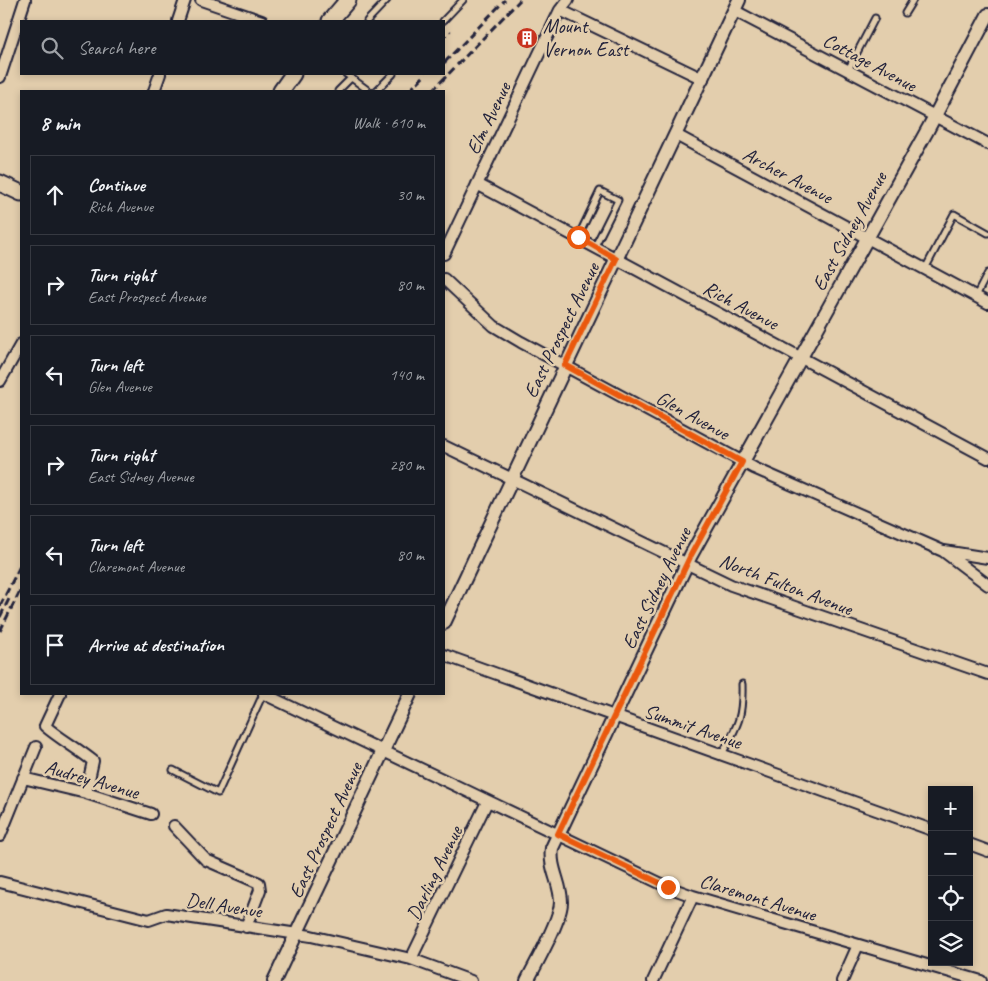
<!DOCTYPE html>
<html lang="en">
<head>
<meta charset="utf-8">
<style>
  :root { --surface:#171b24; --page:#20242c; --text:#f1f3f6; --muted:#9ea1a6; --line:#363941 }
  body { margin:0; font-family:Caveat,sans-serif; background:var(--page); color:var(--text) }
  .controls { position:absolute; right:15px; bottom:15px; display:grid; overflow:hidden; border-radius:0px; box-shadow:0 2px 8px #0003 }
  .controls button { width:45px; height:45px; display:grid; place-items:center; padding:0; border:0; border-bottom:1px solid var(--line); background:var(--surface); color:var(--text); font:25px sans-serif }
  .stop { position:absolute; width:15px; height:15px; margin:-11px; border:4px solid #ea580c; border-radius:50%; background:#fff }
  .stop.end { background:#ea580c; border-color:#fff; box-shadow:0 1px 5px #0008 }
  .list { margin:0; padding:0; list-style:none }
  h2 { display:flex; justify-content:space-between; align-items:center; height:65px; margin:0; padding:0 20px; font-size:21px }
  h2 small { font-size:16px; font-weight:400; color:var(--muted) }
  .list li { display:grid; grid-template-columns:32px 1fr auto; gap:15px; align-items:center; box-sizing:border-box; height:80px; margin:0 10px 10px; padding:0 10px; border:1px solid var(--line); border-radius:0px }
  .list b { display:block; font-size:19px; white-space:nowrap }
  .list p { margin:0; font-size:16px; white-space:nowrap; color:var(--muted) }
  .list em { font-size:16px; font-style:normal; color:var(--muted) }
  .icon { flex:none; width:28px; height:28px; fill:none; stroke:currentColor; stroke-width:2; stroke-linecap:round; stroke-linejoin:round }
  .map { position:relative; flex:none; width:988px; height:981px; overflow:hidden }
  .search { position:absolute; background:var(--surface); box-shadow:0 2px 8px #0003; left:20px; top:20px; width:425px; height:55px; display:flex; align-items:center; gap:12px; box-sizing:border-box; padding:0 18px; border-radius:0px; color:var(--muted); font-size:19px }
  .panel { position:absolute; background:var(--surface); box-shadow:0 2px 8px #0003; left:20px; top:90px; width:425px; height:605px; border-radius:0px }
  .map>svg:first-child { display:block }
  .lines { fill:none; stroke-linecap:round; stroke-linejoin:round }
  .service-casing { stroke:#22223b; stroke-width:9 }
  .minor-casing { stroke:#22223b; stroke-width:14 }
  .tertiary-casing { stroke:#22223b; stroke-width:16 }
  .secondary-casing { stroke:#22223b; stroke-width:19 }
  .path { stroke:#22223b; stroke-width:2; stroke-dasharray:1 4; stroke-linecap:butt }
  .service { stroke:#e3cead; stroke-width:5 }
  .minor { stroke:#e3cead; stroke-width:10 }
  .tertiary { stroke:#e3cead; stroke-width:12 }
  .secondary { stroke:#e3cead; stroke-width:15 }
  .rail { stroke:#22223b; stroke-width:3; stroke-dasharray:8 4; stroke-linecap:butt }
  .route { stroke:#ea580c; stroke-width:6 }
  .labels { text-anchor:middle; stroke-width:5; stroke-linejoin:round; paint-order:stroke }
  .poi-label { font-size:20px; fill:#22223b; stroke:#e3cead; text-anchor:start }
  .street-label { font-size:20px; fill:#22223b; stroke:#e3cead }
</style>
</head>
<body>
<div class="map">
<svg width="988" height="981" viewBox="0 0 988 981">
  <rect width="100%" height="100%" fill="#e3cead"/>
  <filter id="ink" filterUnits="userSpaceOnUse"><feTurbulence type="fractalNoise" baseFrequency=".02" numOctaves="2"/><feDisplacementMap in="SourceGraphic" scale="10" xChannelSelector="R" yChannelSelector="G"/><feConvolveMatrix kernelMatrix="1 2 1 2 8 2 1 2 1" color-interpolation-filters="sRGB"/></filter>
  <g filter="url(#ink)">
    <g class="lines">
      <g class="service-casing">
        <path id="service" d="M905,13L913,0
          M367,21L387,0
          M443,21L463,0
          M848,70L875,18
          M346,74L369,91
          M338,91L351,78
          M376,91L393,74
          M578,237L600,191L618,200L595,246
          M925,269L954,214L988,233
          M976,296L988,273
          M722,754C738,725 743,718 742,684
          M173,770L218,793L263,694"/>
      </g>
      <g class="minor-casing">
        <path id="minor" d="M201,0L262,21
          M560,10L703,79
          M735,11L988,144
          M178,21L185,0
          M0,77L25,0
          M154,91L160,74
          M676,135L988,303
          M477,184L988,458
          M444,254L538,56L560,10L568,0
          M444,279L494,326L521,342L754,468L943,551L988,585
          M0,381L21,344
          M444,446L731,585L988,674
          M944,551L988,558
          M444,655L932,830
          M60,694L45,726C60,739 77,748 93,761L86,793
          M264,694L668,887L693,896L981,981
          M23,778L86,793L151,814
          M174,826L206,860L259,883L260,890L246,927
          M0,836L36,747
          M969,844L988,851
          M0,882L149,920L166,914L311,936L411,959L471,981
          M411,959L487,802
          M653,981L693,896
          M842,981L858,945"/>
      </g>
      <g class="tertiary-casing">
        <path id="tertiary" d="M444,623L739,0
          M274,981L410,694
          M527,981C536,963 561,920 561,902C561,883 549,868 552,848L691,555L928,129L988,15"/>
      </g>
      <g class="secondary-casing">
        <path id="secondary" d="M330,21L348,0
          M281,91L293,74
          M0,183L21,193"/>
      </g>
      <path class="path" d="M450,31L452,33
        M446,35V36"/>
      <use href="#service" class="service"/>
      <use href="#minor" class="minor"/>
      <use href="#tertiary" class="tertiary"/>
      <use href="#secondary" class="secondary"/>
      <path class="rail" d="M444,63L505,0
        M409,91L426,74
        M432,91L520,0
        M0,606L21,564
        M0,617L9,599
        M0,631L21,589"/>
    </g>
  </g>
  <g class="lines" filter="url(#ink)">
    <path class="route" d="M578,237L616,259L565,365L742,462L691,555L558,834L668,887"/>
  </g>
  <defs>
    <g id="building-disc" transform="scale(1.125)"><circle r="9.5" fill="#c8321e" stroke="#e3cead"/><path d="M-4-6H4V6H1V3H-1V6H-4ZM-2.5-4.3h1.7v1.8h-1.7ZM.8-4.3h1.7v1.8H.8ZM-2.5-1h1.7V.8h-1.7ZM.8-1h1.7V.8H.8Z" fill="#fff"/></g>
  </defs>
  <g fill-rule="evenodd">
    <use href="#building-disc" x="527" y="38"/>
  </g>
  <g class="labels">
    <g class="poi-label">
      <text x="543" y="33">Mount<tspan x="543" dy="23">Vernon East</tspan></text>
    </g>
    <g class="street-label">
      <text transform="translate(870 62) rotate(28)" y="7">Cottage Avenue</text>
      <text transform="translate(488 118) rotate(-64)" y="7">Elm Avenue</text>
      <text transform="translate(788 175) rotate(28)" y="7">Archer Avenue</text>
      <text transform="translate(849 231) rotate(-61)" y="7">East Sidney Avenue</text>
      <text transform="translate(741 305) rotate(28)" y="7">Rich Avenue</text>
      <text transform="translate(561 330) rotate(-64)" y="7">East Prospect Avenue</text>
      <text transform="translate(693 415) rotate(29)" y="7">Glen Avenue</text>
      <text transform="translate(786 584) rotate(21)" y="7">North Fulton Avenue</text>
      <text transform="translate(656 588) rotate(-64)" y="7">East Sidney Avenue</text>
      <text transform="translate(693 726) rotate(19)" y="7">Summit Avenue</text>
      <text transform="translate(92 779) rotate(16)" y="7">Audrey Avenue</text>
      <text transform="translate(325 830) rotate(-65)" y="7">East Prospect Avenue</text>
      <text transform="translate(434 873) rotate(-64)" y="7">Darling Avenue</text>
      <text transform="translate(758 897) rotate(17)" y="7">Claremont Avenue</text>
      <text transform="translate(224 905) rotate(9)" y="7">Dell Avenue</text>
    </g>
  </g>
</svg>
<div class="controls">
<button>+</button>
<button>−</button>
<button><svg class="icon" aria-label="locate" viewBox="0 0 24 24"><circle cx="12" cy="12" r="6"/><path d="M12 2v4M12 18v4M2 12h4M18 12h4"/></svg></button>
<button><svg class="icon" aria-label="layers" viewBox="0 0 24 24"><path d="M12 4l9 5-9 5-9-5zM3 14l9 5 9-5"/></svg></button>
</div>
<div class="stop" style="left:578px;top:237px"></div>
<div class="stop end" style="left:668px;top:887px"></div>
<div class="search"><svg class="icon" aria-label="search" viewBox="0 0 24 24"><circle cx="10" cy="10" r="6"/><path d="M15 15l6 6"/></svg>Search here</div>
<section class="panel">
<h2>8 min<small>Walk · 610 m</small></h2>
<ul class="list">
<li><svg class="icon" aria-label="ahead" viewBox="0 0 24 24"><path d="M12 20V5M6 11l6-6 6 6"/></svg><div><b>Continue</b><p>Rich Avenue</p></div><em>30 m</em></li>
<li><svg class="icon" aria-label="right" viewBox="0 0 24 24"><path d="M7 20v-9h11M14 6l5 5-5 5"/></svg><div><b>Turn right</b><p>East Prospect Avenue</p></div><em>80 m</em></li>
<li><svg class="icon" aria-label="left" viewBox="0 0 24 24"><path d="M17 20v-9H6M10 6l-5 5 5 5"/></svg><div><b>Turn left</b><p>Glen Avenue</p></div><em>140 m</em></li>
<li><svg class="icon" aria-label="right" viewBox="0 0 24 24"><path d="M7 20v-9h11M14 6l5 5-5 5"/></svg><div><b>Turn right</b><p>East Sidney Avenue</p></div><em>280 m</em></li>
<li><svg class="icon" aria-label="left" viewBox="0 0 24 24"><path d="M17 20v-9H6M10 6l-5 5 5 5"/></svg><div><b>Turn left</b><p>Claremont Avenue</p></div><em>80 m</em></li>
<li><svg class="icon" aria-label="arrive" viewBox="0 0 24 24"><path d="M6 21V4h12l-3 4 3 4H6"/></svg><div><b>Arrive at destination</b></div></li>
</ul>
</section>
</div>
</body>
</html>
